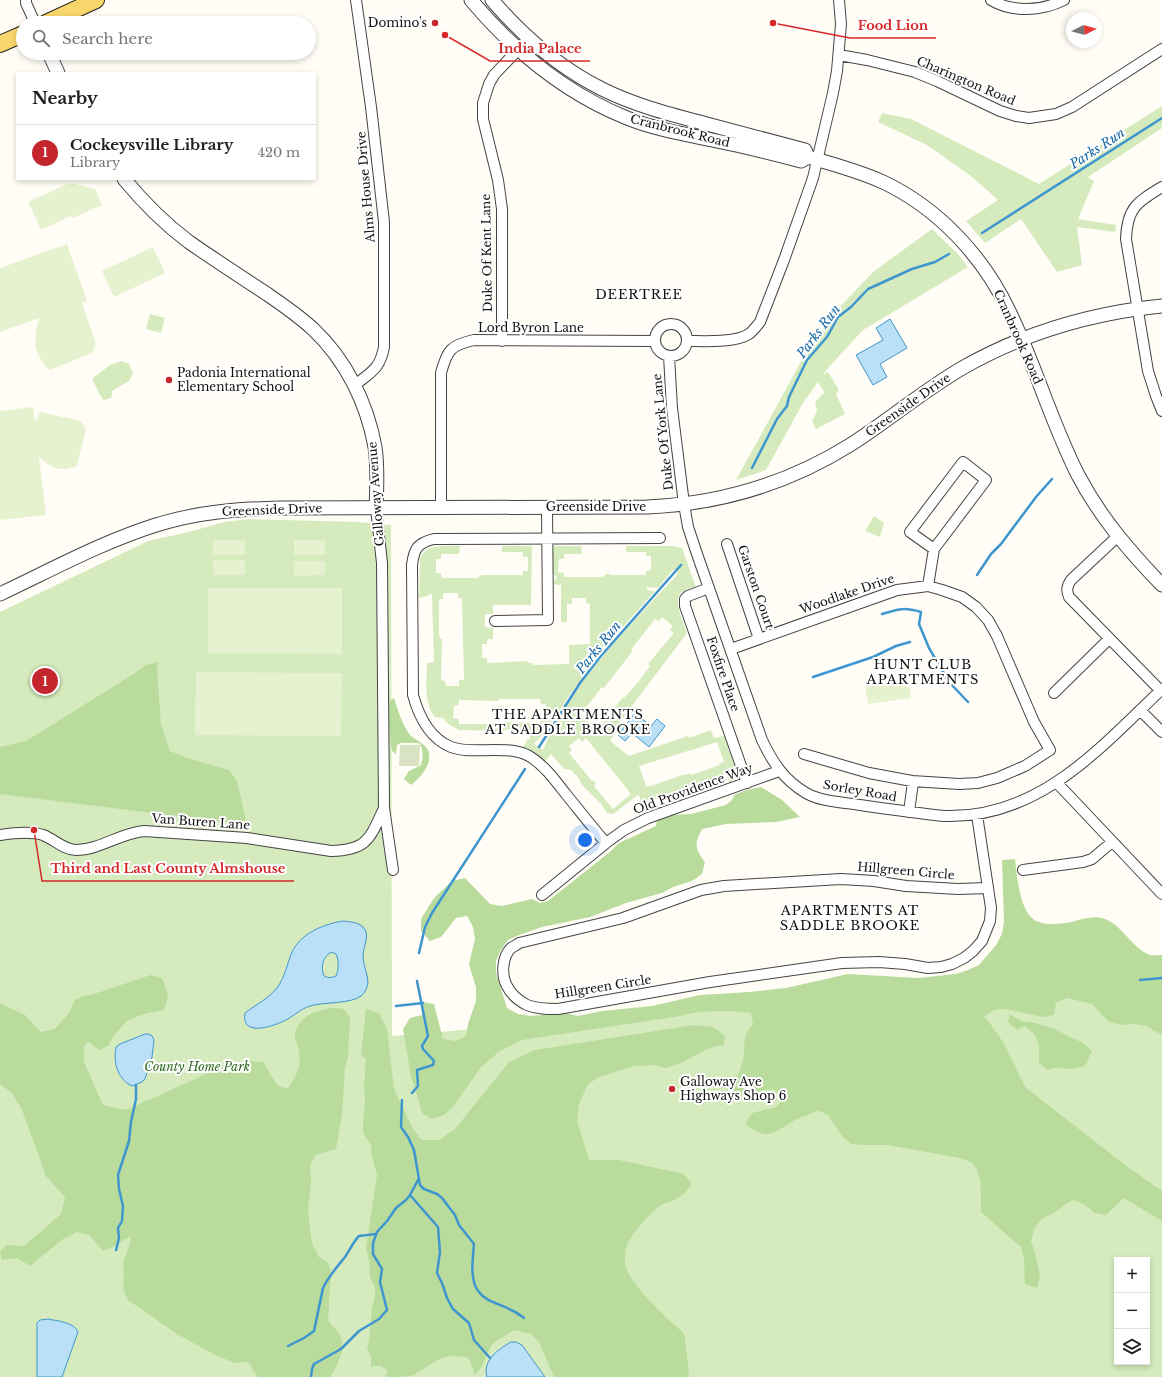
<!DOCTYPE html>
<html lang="en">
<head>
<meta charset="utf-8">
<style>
  :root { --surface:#fff; --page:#f2f2f2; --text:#202124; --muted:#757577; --line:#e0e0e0; --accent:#c4262e }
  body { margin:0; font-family:"Libre Baskerville",serif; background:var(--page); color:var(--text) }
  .controls { position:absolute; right:12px; bottom:12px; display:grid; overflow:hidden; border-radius:0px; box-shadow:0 2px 6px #0003 }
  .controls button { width:36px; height:36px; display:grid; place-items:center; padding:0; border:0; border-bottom:1px solid var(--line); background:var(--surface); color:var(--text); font:20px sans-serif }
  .compass { position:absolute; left:1066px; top:12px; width:36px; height:36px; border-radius:50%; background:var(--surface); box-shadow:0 2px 6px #0003; rotate:84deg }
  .you { position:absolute; left:585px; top:840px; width:14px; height:14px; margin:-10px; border:3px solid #fff; border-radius:50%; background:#1a73e8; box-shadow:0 0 0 6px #1a73e833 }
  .badge { display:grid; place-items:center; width:26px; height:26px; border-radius:50%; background:var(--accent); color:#fff; font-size:13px; font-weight:700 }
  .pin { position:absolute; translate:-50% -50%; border:2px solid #fff; box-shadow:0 1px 4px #0006 }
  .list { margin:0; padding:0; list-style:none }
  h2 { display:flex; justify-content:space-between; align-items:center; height:52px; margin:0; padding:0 16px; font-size:17px }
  h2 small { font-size:13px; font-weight:400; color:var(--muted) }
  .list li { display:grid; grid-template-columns:26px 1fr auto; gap:12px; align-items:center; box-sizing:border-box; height:56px; padding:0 16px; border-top:1px solid var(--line) }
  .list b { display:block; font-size:15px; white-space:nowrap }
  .list p { margin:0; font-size:13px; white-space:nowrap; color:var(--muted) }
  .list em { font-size:13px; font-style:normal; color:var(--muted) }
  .icon { flex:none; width:22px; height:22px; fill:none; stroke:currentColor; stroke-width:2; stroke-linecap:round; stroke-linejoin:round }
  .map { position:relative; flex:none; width:1162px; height:1377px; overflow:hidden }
  .search { position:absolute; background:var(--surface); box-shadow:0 2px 6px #0003; left:16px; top:16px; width:300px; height:44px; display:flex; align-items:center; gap:10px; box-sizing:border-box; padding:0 14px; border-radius:22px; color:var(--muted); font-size:15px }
  .panel { position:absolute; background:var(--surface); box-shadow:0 2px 6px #0003; left:16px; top:72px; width:300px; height:108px; border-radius:0px }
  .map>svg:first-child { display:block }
  .green { fill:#d5ebbd; fill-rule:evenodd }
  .forest { fill:#b9dc9c }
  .cemetery { fill:#d9e3c4 }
  .pitch { fill:#e6f2cf }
  .water { fill:#b9e0f7; stroke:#3f96cf; fill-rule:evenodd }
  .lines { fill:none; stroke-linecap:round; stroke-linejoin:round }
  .stream { stroke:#3f96cf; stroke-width:2.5 }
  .minor-casing { stroke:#444; stroke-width:12 }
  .tertiary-casing { stroke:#444; stroke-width:15 }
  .primary-casing { stroke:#222; stroke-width:18 }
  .minor { stroke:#fff; stroke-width:10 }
  .tertiary { stroke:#fff; stroke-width:13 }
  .primary { stroke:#f9d66b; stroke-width:16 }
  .poi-dot { fill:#c4262e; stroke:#fff; stroke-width:1.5 }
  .labels { text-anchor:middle; stroke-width:4; stroke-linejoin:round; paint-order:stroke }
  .poi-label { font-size:12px; fill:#111; stroke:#fff; text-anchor:start }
  .street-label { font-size:12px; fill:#111; stroke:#fff }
  .park-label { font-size:12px; font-style:italic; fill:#2f6b1f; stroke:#fff }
  .water-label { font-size:13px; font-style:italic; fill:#1768a6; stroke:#fff }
  .neighbourhood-label { font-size:13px; letter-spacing:1px; fill:#111; stroke:#fff }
  .leader { fill:none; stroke:#d62828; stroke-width:1.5 }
  .callout-dot { fill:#d62828; stroke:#fff; stroke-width:1.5 }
  .callout-label { font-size:13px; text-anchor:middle; font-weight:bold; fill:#d62828; stroke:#fff; stroke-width:4; stroke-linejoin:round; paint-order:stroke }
</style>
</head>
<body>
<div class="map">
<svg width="1162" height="1377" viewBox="0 0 1162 1377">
  <rect width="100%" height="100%" fill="#fffdf5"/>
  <path class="green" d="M1162,106V128L1088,177L1094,181L1078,219L1116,225L1115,232L1077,227L1082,265L1057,272L1021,219L985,243L966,221L998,200L971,176L927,145L878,122L882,113L911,119L1039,184Z
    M932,229L958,254L968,267L863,330L829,367L823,375L828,372L839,390L836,394L845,414L816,429L812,421L817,411L815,402L824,393L823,390L818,382L803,403L766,470L736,480L809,347L837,310L873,272Z
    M150,314L165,318L161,333L146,329Z
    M122,361L129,364L133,373L129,381L112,391V395L111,398L104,400L101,397L92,379L110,365Z
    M874,516L884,523L880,537L865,531Z
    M249,519L359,522L391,525L392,1036L1162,970V1377H0V612L148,541L189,532L224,522ZM1117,1260H1147V1362H1117Z
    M460,546L459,554H441V559H436V573H441L442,578H477L482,575H523V571H528V557H523V552H502V546H532L531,605H493V614H485V627L493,628V639H487V644H482V658H487V663L528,661V663H533V665L569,664V645L590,644V604L586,603V598H572V604H567V622H561V585L552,584L551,579L554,581L557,577L554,575H552V550L554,546H581L582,554H564V559H559L558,572L564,573V577H600L605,576V574H610V575H646V571L651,570V556H646V552H626V546H673L682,548L696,587C691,588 685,590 681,593C673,600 684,624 687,633L616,727L618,729L610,741L629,756L688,736L689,738L711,730L714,738L724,736L737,774L735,781L730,783L726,774L640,804V797L638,795L613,814L607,813L601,804L582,785L578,777L571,770L564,769L551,754L545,762L531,751L523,748L527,740L530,739V733L510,729L501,731L459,730L448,724L443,718L435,717C423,702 427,681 427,663L434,662L432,596V594H430L428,596L419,598L420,559C426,543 445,546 460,546ZM678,569L677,575C629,626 570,684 543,750L534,744L548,728L569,696L604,648L655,591L647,590V587L658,588L673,570ZM443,593H458V598H462L464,680H459V686H446L445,681L441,680L442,639H440L439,634V599H443ZM662,617L673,626L670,630L674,633L648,664L650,666L639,681L624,698L623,697L598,729L580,715L602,687L604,688L632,652L631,651L633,647L655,619L659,621ZM499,699H540L541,704H546L545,718H541L540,723L500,722L494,724H459V719L453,718L454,706L459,705V700L498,701ZM579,738L582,742L586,738L631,794L613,809L594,786L596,784L593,780L592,781L569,753L572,750L569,746ZM717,742L724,762L719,763L720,765L691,775L690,773L685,775V774L651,786H646L639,766Z"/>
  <path class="forest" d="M159,662L157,667L161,725L170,751L190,759L229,770L237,781L246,820L241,824L0,794V747L26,741L135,673L146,665Z
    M394,698C398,711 402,724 410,735C414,739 421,742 425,746C437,758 422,777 411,785L404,779L409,771L421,765C423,757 424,750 419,743H401L397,745L396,754L392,751C389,735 387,717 390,700Z
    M761,787L782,800L800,817L776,822L726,824L702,829C694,844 695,849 705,862L702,874L692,881L673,887L662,893L626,903L590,917L542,927L519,935L508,940L501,950L496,961V973L507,1008L518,1014L530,1016L566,1013L578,1016L602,1011L652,1006L700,995L749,992L786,988L848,974L918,978L956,974L968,970L979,965L996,945L1002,934L1004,921L1002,860L1015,859C1017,875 1019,905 1031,917C1040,927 1060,924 1072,922C1082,919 1094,915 1105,919C1123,926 1132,948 1150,955C1153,956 1158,955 1162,955V1035L1146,1026L1134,1024L1122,1025L1109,1022L1092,1004L1067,998L1056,1003L1054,1015L1042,1017L1006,1009L994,1010L984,1017L989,1022L1003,1042L1025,1087L1125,1165L1162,1191V1221L1124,1198L1106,1215L1095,1213L1084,1204L1072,1200L1052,1214L1041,1219L1034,1230L1031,1241L1035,1253L1040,1276L1037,1288L1025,1284L1024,1259L1021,1247L981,1212C980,1197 984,1174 972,1163C970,1161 964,1160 960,1158L888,1145H863L851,1144L842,1136L828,1115L817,1110C811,1114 806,1116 799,1118C790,1122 775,1135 765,1134C757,1133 751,1128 745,1124L752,1113L776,1107L785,1098C782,1096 778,1092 774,1090C766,1088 749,1093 739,1094L731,1088C735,1080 740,1072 742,1064C746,1052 741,1033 753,1025L751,1013C730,1010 700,1010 680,1016L522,1040L500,1051L481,1067L453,1107L444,1115L432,1119L422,1113L419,1101L411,1077L403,1029L410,1018L422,1015V1002L434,1004L443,1039L455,1041L466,1036L468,1024L476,1001V988L469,964L475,939L473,927L467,916L456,918L441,937L430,941L421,931V919L434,898L452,881L465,878L490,904L502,906L532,899L540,903L548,901L611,851L619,843L656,826L657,821L661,818L673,815L691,814L726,805L732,800L734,795L746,790Z
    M151,975L162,978C167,991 171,998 163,1010L144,1014L128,1020L115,1034L108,1046L99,1050L89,1042L84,1046V1062L103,1105L125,1110L149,1100L223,1066L248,1061L263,1062L277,1085L287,1089C298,1075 302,1064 298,1047C297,1043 294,1039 295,1035C298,1014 326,1005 344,1009L350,1017L348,1057L345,1068L342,1114L336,1149L315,1155L310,1166L311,1181L308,1211L312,1243L319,1257L328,1263L331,1271L328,1320C331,1325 337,1330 340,1335C346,1349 338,1365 330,1377H258L248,1362L235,1363L215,1355L177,1334L128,1300L123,1289L124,1280L123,1263L129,1246L131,1236L111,1248L103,1251L89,1235L77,1232L63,1239L30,1266L17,1258L2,1260L0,1251L7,1245L24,1246L61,1214L65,1197L46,1176L22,1110L12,1093L0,1084V1003L25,1015L41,1032L55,1029L68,1014L75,1000L83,996L94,994Z
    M366,1009L379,1013L387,1029L394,1089L413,1129L422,1140H439L455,1129L509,1062L535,1050L694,1025L713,1027L725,1036L724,1045L709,1048L681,1063L666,1068L654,1065L634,1066L599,1077L588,1084L579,1104L577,1121L589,1160H619L684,1174L692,1184C689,1187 686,1193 682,1195C675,1201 665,1202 658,1207C649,1214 628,1238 626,1248C625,1252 625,1259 625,1264C628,1283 668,1320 684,1333L687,1355L689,1377H554L539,1342L531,1334L514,1330L493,1343L487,1354L483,1365L475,1375L469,1358C439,1351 435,1365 411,1376C405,1377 393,1377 386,1377L387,1370L380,1366H371V1357L367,1349L369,1341L372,1307L375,1296V1287L370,1277L369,1260L366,1248L377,1175L372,1156L371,1145L363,1133V1125L365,1101L364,1087L366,1059L361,1056Z
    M1010,1014L1021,1021L1036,1023L1054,1029L1083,1043L1092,1051L1085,1066L1071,1069L1055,1068L1047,1070L1039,1063V1046L1035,1035L1025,1026L1017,1030L1008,1022Z"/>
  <path class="cemetery" d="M400,745H420L419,766H399Z"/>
  <path class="pitch" d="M67,184H75L95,189L102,205L73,218L71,216L41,230L28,202Z
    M67,244L87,301L82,303L96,344L92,353L50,370C33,356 33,339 39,318L0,332V268Z
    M153,247L165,273L114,297L102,271Z
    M33,407L35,422L40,412L81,421L86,429L77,466C60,472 53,469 39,457L46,515L0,520V411Z
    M213,540H245V555H213Z
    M294,540H325V555H294Z
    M213,560H245V575H213Z
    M294,561H325V575L294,576Z
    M208,588H342V654L208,653Z
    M196,672L342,673L341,736L195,735Z
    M908,679L911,698L868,704L865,685Z"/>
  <path class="water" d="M890,319L907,348L880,364L887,377L873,385L856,355L883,340L876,328Z
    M635,713L651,726L657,719L665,726L649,747L632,733L625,741L618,735Z
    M343,921C350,922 358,922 363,927C371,935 363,946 363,956C363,965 368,974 368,983C367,988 365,993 361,996C351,1004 323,1002 310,1006C300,1009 293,1017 284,1021C271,1027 241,1037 245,1013C255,1005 268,999 277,988C285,977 287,964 292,952C301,933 324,924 343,921ZM331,952L336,954C339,960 339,969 336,976C332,978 328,978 324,976C320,967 323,957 331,952Z
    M145,1034C151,1034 152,1035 154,1040L152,1057L145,1079L142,1082L132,1086C117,1079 113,1061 116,1047L120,1044Z
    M48,1319C57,1321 74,1322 78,1332L62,1377H37V1323L40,1320Z
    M511,1342H516L522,1345L545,1377H487C482,1360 499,1349 511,1342Z"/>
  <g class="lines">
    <path class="stream" d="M982,233L1162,118
      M752,468L777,419L787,406L789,397L807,360L827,337L838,317L851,307L868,289L912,269L935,262L949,254
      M977,575L991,554L1001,544L1036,497L1052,479
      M882,614C899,609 903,607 921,612L919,624L929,648L949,682L968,702
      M813,677L873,657L896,646L910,642
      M539,747L580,683L600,657L681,565
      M419,953L425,927L432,913L525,769
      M1140,980L1162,978
      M396,1006L423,1003
      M412,1093L418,1086L417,1070L433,1065L434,1061L423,1049L422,1046L428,1036L417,981
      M402,1100L401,1127L408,1137L414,1150L420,1185L424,1189L437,1194L442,1198L455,1215L459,1225L474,1244C473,1257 469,1281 479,1292C486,1302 501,1304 511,1310C516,1312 520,1315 524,1318
      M410,1195L438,1227L440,1252L437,1273L442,1283L447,1298L453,1309L469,1323L474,1340L490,1358
      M116,1250L119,1238L118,1228L122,1221L123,1206L119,1189L118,1175L129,1141L131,1122L136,1099V1085
      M288,1346L304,1338L314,1331L323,1288C328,1277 337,1267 345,1257C350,1250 353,1242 359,1236L376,1234
      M311,1377L312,1369L314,1364L341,1349L359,1331L379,1319L387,1310L380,1282L382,1269L373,1254V1243L377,1232L387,1221L396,1208L406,1200L410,1195L418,1180"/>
    <g class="minor-casing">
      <path id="minor" d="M26,0V3L35,23
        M991,0C1013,13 1042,11 1064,0
        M839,55L867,60L915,72L937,81L1000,111L1016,116L1029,118L1056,114L1072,107L1162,49
        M1162,187C1137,202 1127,208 1126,239L1148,371L1156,396L1162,411
        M655 340a16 16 0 1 1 32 0a16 16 0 1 1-32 0Z
        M502,341V209L498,180L483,119V103L489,84L494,75L529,38
        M687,341C704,341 735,343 749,334C753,331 756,327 760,322L784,260L813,178L833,93L837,71L841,24L839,0
        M669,356L672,408L684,504L688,527L697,554L762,740C773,763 784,780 806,793C822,802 842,802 860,805C888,809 916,813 944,816C1039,819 1099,749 1162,689
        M355,385C371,372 380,369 384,347V222L371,107L356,0
        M376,508L382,563L384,808L393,870
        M441,508V373C447,350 451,345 474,340L654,341
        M1118,536L1071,580C1067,586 1066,590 1069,597L1160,690
        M727,544L759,639
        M928,586L934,549L986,480L963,462L910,532L934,549
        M709,588L688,596L685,599V606L747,783
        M495,621L548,620L547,508
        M731,649L897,590L928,586L942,590L962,597L976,607L988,620L997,636L1034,722L1050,750L1025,766L997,778L978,783L959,784L912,781L869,773L804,754
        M1054,693L1109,639
        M1140,710L1162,732
        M1057,783L1162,894
        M909,812L913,782
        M977,815L991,908L990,921L982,941L973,951L964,958L952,964L941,967L928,968L905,964L879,962L842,963L710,982L558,1009C547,1009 537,1009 527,1005C519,1001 511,994 507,986C501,975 502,957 511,948C514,946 517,945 519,943L623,918L701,890L724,886L841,879L874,881L906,886L958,889L988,888
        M0,835C13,833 30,831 43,835C54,839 64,850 76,850C100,850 120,833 144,831L247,838L331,851C368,850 370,838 384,808
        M606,843C592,827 579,810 565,793C555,780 544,765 529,756C519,750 506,750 494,750C480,750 464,752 451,747C429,738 419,717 413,695L412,565C414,549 417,543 434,539L660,538
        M1023,870L1083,862L1092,859L1112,842
        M542,895L606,843L624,830L648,818L779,771"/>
    </g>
    <g class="tertiary-casing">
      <path id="tertiary" d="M471,0C513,50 565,93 627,118C654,129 684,134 712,140C742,146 772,153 801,161L808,157C833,164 859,171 883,182C938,208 983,256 1009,311C1035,364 1051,422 1078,475C1100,517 1130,552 1162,585
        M492,0C522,35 560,68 602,89C634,105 669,114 703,123C737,132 771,141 805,150L808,157
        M49,53L58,73
        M124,179C143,202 165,224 189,242C215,260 241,277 267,294C283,305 299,316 313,329C346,360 367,403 375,447C378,467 377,488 376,508
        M0,594C51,570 102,542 156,525C197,512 238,509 280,508L647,507C719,504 789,483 850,445C889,420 924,390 964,367C1026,332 1092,313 1162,306"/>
    </g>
    <g class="primary-casing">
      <path id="primary" d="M46,23L96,0
        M0,44L23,34"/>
    </g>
    <use href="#minor" class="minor"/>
    <use href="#tertiary" class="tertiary"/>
    <use href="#primary" class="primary"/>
  </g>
  <g class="poi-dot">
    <circle cx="435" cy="23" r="4"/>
    <circle cx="169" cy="380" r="4"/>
    <circle cx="672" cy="1089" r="4"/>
  </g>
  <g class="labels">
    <g class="poi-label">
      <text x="427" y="27" text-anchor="end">Domino's</text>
      <text x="177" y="377">Padonia International<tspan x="177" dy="14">Elementary School</tspan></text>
      <text x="680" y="1086">Galloway Ave<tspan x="680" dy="14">Highways Shop 6</tspan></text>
    </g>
    <g class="street-label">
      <text transform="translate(966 81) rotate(23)" y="4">Charington Road</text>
      <text transform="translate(680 131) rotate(14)" y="4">Cranbrook Road</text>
      <text transform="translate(366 187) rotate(-95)" y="4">Alms House Drive</text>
      <text transform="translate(487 253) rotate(-91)" y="4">Duke Of Kent Lane</text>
      <text x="531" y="332">Lord Byron Lane</text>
      <text transform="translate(1018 337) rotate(66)" y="4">Cranbrook Road</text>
      <text transform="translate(908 405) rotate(-35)" y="4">Greenside Drive</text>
      <text transform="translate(663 432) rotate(-96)" y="4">Duke Of York Lane</text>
      <text transform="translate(376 494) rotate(-94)" y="4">Galloway Avenue</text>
      <text x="596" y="511">Greenside Drive</text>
      <text transform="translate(272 510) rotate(-2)" y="4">Greenside Drive</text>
      <text transform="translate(756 587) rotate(71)" y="4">Garston Court</text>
      <text transform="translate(847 594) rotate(-19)" y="4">Woodlake Drive</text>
      <text transform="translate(723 674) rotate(71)" y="4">Foxfire Place</text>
      <text transform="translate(693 789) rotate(-20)" y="4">Old Providence Way</text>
      <text transform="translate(860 791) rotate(10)" y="4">Sorley Road</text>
      <text transform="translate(201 822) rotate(4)" y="4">Van Buren Lane</text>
      <text transform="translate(906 871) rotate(5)" y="4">Hillgreen Circle</text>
      <text transform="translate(603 987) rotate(-9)" y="4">Hillgreen Circle</text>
    </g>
    <g class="park-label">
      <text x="197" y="1071">County Home Park</text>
    </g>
    <g class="water-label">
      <text transform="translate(1097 148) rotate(-33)" y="5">Parks Run</text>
      <text transform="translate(818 331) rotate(-53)" y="5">Parks Run</text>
      <text transform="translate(598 647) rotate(-51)" y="5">Parks Run</text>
    </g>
    <g class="neighbourhood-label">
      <text x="639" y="299">DEERTREE</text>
      <text x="923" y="669">HUNT CLUB<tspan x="923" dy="15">APARTMENTS</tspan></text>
      <text x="568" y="719">THE APARTMENTS<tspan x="568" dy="15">AT SADDLE BROOKE</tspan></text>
      <text x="850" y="915">APARTMENTS AT<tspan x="850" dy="15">SADDLE BROOKE</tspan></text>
    </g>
  </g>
  <path class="leader" d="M773 23L850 38H936M445 35L490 61H590M34 830L42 881H294"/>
  <g class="callout-dot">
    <circle cx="773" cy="23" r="4"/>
    <circle cx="445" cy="35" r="4"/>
    <circle cx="34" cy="830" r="4"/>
  </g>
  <g class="callout-label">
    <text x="893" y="30">Food Lion</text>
    <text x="540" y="53">India Palace</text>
    <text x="168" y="873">Third and Last County Almshouse</text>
  </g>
</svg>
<div class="controls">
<button>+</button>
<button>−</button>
<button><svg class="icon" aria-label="layers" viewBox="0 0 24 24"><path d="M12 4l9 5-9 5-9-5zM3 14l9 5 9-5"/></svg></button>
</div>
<svg class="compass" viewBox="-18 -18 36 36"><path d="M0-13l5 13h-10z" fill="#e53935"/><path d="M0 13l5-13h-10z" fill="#757577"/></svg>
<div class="you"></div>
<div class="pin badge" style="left:45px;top:681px">1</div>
<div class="search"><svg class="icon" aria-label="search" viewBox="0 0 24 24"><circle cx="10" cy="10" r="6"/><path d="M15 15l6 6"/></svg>Search here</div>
<section class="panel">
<h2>Nearby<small></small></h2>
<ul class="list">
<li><span class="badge">1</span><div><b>Cockeysville Library</b><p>Library</p></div><em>420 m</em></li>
</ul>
</section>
</div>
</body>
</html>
